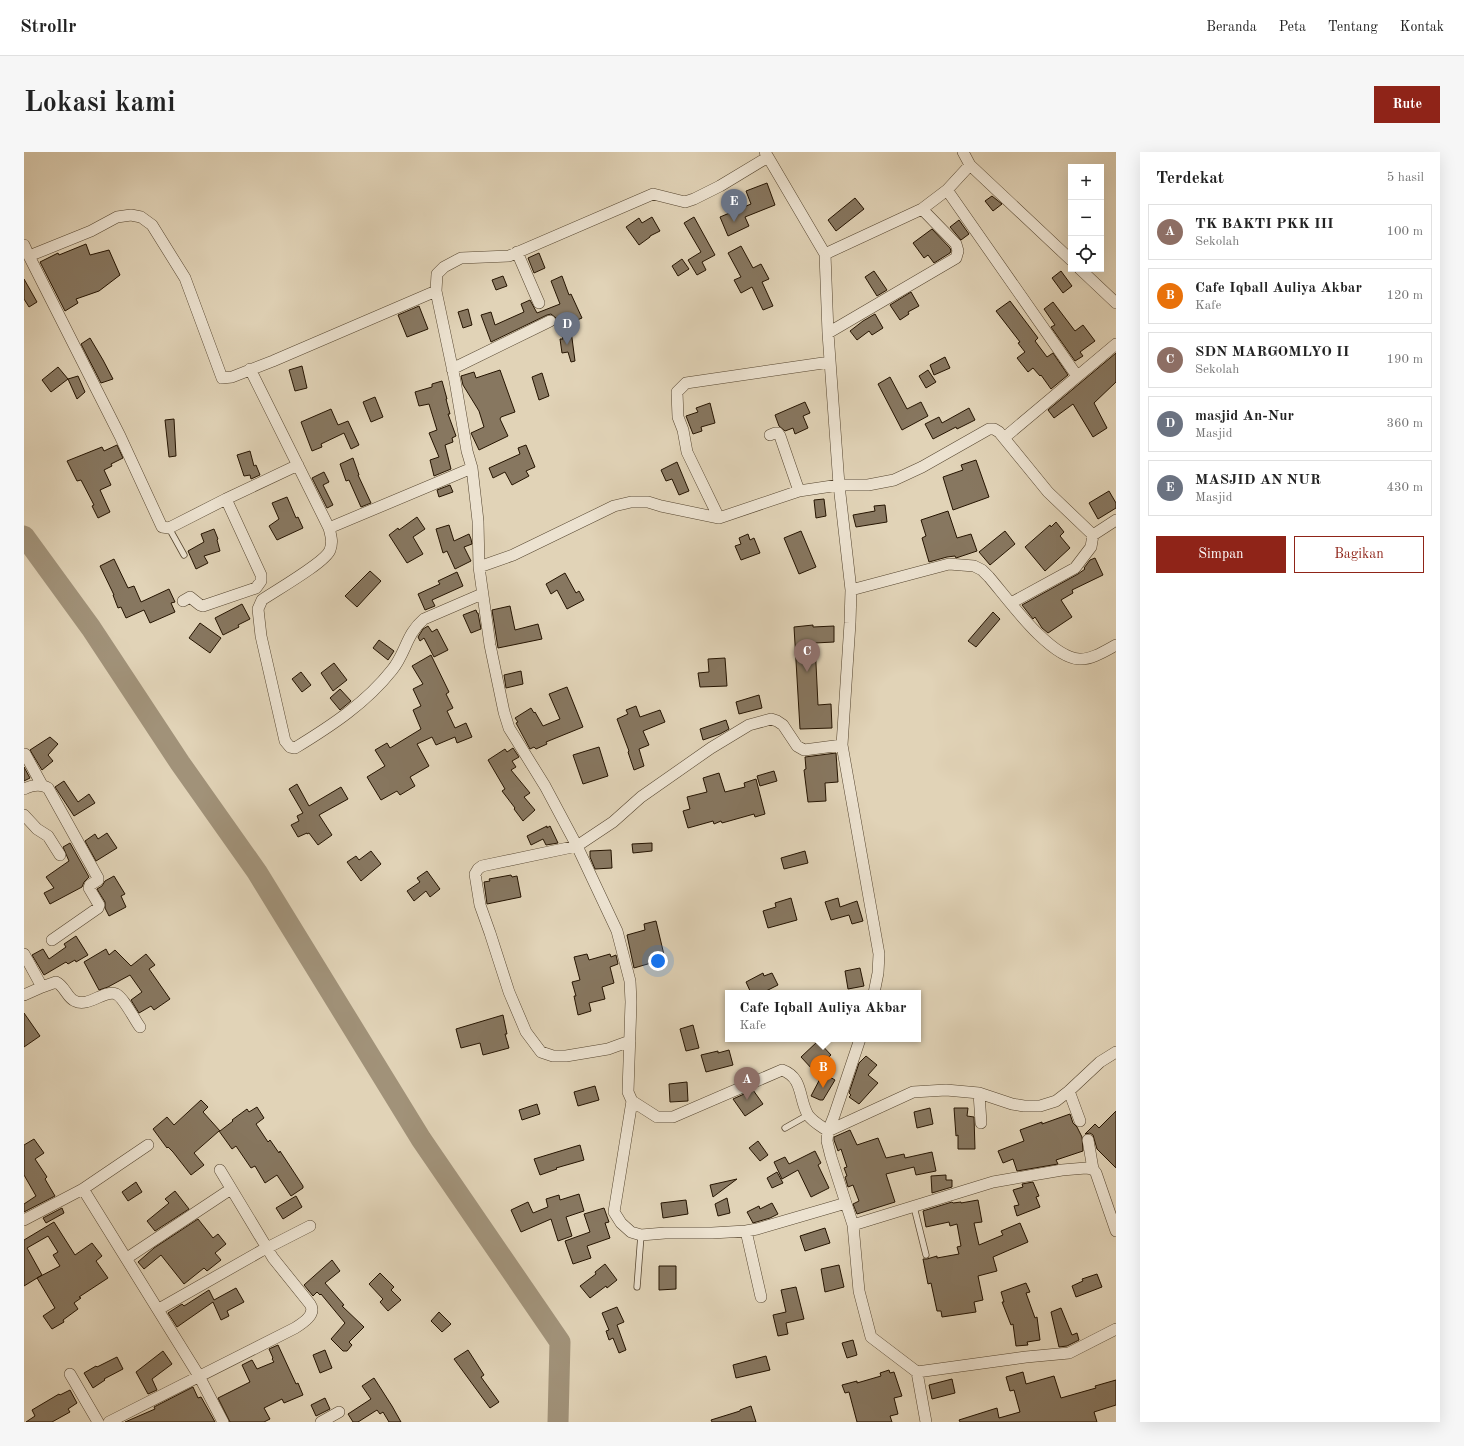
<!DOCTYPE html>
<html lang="id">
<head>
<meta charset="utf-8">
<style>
  :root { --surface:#fff; --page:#f6f6f6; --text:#222; --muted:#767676; --line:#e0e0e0; --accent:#8f2418 }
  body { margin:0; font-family:"Old Standard TT",serif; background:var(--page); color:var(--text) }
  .controls { position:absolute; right:12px; top:12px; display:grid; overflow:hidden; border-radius:0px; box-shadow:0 4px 16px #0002 }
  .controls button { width:36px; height:36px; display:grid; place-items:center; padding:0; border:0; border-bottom:1px solid var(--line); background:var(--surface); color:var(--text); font:20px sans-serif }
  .you { position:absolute; left:634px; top:809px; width:14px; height:14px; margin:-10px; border:3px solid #fff; border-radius:50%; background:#1a73e8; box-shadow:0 0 0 6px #1a73e833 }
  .badge { display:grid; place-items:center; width:26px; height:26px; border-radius:50%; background:var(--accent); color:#fff; font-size:13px; font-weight:700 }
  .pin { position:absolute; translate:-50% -33px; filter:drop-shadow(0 1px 2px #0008) }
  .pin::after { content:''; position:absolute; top:21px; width:14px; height:12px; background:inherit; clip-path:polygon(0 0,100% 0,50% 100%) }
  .popup { position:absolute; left:701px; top:838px; width:196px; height:52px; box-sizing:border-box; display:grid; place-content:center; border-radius:0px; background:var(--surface); filter:drop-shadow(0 1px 3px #0005); font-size:13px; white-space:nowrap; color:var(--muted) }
  .popup b { font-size:15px; color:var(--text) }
  .popup::after { content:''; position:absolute; left:50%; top:100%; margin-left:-8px; border:8px solid transparent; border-top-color:var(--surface) }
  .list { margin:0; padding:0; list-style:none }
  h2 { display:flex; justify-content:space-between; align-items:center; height:52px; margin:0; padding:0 16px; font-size:17px }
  h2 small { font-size:13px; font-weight:400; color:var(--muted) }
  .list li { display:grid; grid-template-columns:26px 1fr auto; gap:12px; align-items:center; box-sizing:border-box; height:56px; margin:0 8px 8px; padding:0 8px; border:1px solid var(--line); border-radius:0px }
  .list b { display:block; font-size:15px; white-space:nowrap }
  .list p { margin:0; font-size:13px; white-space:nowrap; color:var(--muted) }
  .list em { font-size:13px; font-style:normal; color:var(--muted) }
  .actions { display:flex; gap:8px; padding:12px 16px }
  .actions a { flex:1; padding:9px 0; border:1px solid var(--accent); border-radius:0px; text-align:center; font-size:14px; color:var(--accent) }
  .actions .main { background:var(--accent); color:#fff }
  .icon { flex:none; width:22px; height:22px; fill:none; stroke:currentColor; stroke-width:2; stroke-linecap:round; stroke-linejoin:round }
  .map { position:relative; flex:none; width:1092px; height:1270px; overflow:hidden; border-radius:0px }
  header { display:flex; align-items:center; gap:24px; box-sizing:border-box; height:56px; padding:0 20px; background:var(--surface); border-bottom:1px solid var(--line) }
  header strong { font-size:19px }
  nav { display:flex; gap:22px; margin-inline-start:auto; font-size:14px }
  .intro { display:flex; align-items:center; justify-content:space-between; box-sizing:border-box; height:96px; padding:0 24px }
  h1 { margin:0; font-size:28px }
  .button { padding:10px 18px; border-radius:0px; background:var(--accent); color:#fff; font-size:14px; font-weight:700 }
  main { display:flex; gap:24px; padding:0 24px }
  aside { flex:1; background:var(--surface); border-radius:0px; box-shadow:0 4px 16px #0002 }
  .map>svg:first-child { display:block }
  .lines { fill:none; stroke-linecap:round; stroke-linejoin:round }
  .river { stroke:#a19279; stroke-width:21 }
  .building { fill:#877760; stroke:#251401 }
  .lane-casing { stroke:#54442e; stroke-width:7 }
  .street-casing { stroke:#54442e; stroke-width:12 }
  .lane { stroke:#ece2d0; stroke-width:5.5 }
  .street { stroke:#ece2d0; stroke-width:11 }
</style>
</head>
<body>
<header>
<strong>Strollr</strong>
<nav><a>Beranda</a><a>Peta</a><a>Tentang</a><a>Kontak</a></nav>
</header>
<div class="intro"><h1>Lokasi kami</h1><a class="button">Rute</a></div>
<main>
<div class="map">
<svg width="1092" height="1270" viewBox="0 0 1092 1270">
  <rect width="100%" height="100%" fill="#e1d3b7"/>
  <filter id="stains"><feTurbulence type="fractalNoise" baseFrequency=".005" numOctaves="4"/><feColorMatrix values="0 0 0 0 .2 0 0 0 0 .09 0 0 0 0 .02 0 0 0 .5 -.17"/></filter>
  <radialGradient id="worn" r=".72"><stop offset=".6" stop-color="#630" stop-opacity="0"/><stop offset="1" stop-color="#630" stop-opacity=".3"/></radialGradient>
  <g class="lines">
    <path class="river" d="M0,384L67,476L156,611L233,720L397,987L536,1190L534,1270"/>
  </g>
  <path class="building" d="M743,31L751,53L721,65L725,74L704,84L696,65L727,52L722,39Z
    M968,44L978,52L969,59L961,49Z
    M831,46L840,57L812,79L804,68Z
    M628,65L636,79L626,84V85L615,93L602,75L615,66L618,71Z
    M670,65L691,103L678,110L682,118L673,123L664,108L677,100L660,71Z
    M935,68L945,82L937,88L926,75Z
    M908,77L926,96L927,99L926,101L910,111L904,103L900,106L889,91Z
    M62,92L66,103L85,98L96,123L75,139L52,147L54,151L41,159L16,110L34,101L35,103Z
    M717,94L729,116L737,112L745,127L738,130L749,154L739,158L728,135L717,141L710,128L717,125L704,101Z
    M515,101L521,116L510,121L504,106Z
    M658,107L665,117L654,124L648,114Z
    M850,119L863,138L853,144L841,125Z
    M1037,119L1048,134L1039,141L1028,126Z
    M479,124L483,134L472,138L468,128Z
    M538,124L545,143L547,142L558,166L546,171L551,209L547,210L544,200L538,201L536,187H539L532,166L527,162L523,163L467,190L457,163L467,160L471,173L500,160L497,152L506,148L513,161L536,152L527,129Z
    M0,127L13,150L5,155L0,147Z
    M887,140L895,154L884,160L885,162L876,168L866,153Z
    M986,149L1014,186L1011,189L1023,205L1029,201L1044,223L1027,237L1017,223L1016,224L1009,216L1004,220L993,206L1001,200L994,191L996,190L972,159Z
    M1029,150L1051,179L1059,173L1071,189L1056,200L1059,204L1051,209L1027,175L1031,173L1020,157Z
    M395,154L404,177L383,185L374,163Z
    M444,157L448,173L439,176L434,160Z
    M851,162L859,176L848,183L845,179L833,188L826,179L839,169Z
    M66,186L79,208L89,227L77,231L57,192Z
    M1092,201V230L1070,251L1083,276L1069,285L1049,252L1030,266L1024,258Z
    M921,205L926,216L910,223L906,213Z
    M278,214L283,236L271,239L265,218Z
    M34,215L44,227L27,240L18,228Z
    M476,218L491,260L477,265L476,267L484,284L455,298L447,281L460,275L455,259L439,233L437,224L450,220L452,226Z
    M904,218L912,230L902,236L895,224Z
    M518,221L525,244L515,248L508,225Z
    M54,224L61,240L53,247L44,227Z
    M866,225L883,257L897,250L904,264L878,278L854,232Z
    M418,229L423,247H422L426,262H424L432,284L428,286L429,290L421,293L427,317L410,324L406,308L415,305L405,281L413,278L405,252L395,254L391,240L408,235V232Z
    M351,245L359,265L347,270L339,250Z
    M781,250L786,261L779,264L784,276L771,282L769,276L761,279L755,274L751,263Z
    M686,251L691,271L677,275L678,279L669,282L662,264L674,260L672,256Z
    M945,256L951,268L933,277L932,275L909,287L901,272L915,265L918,271Z
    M307,257L314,273L324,269L335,293L327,297L320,281L297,292L298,295L288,299L277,270Z
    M150,267L152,304L145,305L141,268Z
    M93,293L99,306L87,312L88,314L80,318L87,333L76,338L86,360L74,366L68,354L70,353L57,328L53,329L43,309L78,295L80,299Z
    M502,293L511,315L502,319L505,324L488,333L481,320L469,326L465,316L496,302L494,296Z
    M226,299L230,314L232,313L236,323L227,327L226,323L220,324L213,303Z
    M329,306L335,323H334L347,351L337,355L325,328L322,329L316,312Z
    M952,308L965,345L929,358L919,325L939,318L937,313Z
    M653,310L665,339L655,343L648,327L642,329L637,318Z
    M300,320L305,330L299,333L309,353L303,356L288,326Z
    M426,333L429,340L415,345L413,338Z
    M1085,339L1092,351V356L1074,367L1065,351Z
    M263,345L272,366L274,365L279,376L253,388L245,374L255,367L248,351Z
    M800,347L802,364L792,366L790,348Z
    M861,353L863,370L832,375L829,363L851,359L850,354Z
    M924,359L933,386L947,382L953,399L932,406L931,404L923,405L905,410L898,386L902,384L897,368Z
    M393,365L401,377L389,385L399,402L383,411L365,383L374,376L375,378Z
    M1032,370L1040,380L1036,384L1046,396L1021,419L1001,395L1026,373L1027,375Z
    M425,373L430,389L445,382L447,387L448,392L440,395L447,409L431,417L423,399L419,401L412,377Z
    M190,377L194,387L193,388L196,399L180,404L184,411L172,417L164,399L180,390L177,382Z
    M777,379L792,415L775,422L760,386Z
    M981,379L991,392L966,413L955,400Z
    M724,382L726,388L730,386L736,401L717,408L711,394L717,392L715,386Z
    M1071,406L1079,423L1048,438L1049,441L1037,448L1048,465L1024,481L1018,476L1011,465L1009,467L998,453L1054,422L1061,417L1060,416L1066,408Z
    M90,407L104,436L110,434L117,450L145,437L151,450L147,451L151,460L126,471L120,458L102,466L97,455L94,456L89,443H90L76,414Z
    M346,419L357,429L333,455L321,444Z
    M433,420L439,434L408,448L411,454L401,458L394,442L416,432L414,429Z
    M541,421L552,441L555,439L560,448L543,457L533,438L527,442L522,432Z
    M218,452L226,467L214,473L215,475L199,483L191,466Z
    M486,454L491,478L514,472L518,487L474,496L468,458Z
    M452,458L453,461H454L457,477L447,481L439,463Z
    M969,460L976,467L952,495L944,489Z
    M176,471L197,486L186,501L165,486Z
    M789,473V475L810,474V490L791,491L794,553L807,552L808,576L776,577L770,475Z
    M404,474L408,480L413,477L424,498L410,505L400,486L396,489L394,485L399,477Z
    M355,488L370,499L364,508L349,496Z
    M407,503L425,540L422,542L429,556L423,559L431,576L442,571L448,585L433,591L431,585L412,593L408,585L393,592L405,614L386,625L391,634L376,643L373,639L357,648L343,625L361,614L351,598L363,591L366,596L397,577L389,558L397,554L389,537L399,532L388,514Z
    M701,506L703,534L676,535L674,521L685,520L684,507Z
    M310,511L323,528L309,539L297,521Z
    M497,519L499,532L482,536L480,523Z
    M277,520L287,533L278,540L268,527Z
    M543,535L559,575L522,590L523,592L512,597L510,595L506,597L492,571L494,570L491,566L507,556L510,561L511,560L519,574L536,567L525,542Z
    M316,537L327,549L316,558L306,546Z
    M735,543L738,556L715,562L712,550Z
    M612,554L616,565L636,558L641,570L619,579L625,593L615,597L620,614L610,618L604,600L605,599L593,567L604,562L602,558Z
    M702,568L705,577L696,582L679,588L676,577Z
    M26,585L34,592L24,603L29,609L18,618L6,598Z
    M575,595L584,624L559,632L549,603Z
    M489,596L495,605L488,609L492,615L487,618L506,641L500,645L511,658L499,669L490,657L491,656L478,639L481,637L464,608L481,597L483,600Z
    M812,601L814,630L801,631L802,649L784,650L780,618L782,617L781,605Z
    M0,615L6,626L0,629Z
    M750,619L753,629L736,634L733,624Z
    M695,621L701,640L721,635L720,631L732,627L741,662L731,665L730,662L698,671L697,669L690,672L689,669L664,676L659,659L666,657L663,645L683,640L679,626Z
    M40,629L54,650L65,642L71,651L50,664L31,635Z
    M273,632L285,654L317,635L324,647L295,663L308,683L294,693L285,681L283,682V681L274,685L267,673L275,669L273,664L279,661L265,637Z
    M523,674V676L526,674L534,691L522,693L519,687L507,693L503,684Z
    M83,681L93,696L72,709L61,689L71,682L74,687Z
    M46,691L65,725L60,730L58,735L26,752L20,741L30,736L22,725L45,709L39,695Z
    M628,691V699L609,701L608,692Z
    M587,698L588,716L571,717L566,705V699Z
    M347,699L357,712L337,729L323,710L332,704L335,708Z
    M781,699L784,711L760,717L757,706Z
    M403,719L416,737L406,745L402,739L390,749L383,739L396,730L393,726Z
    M487,723L488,725L493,724L497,745L463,752L460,730L466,729L465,727Z
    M90,724L101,742L97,744L102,755L85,764L81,756V750L73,737L78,734L81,729Z
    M767,746L773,768L744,776L739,759L752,755L751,751Z
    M814,746L816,755L833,749L839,769L828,772L825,763L807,768L801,750Z
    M632,769L641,807L610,816L603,783L621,778L620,772Z
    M52,784L64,803L52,810L51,808L44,812L42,810L20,823L8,803L19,797L25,807L42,795L40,792Z
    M82,797L85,803L91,798L107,814L122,802L131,813L125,817L146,847L130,858L127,854L115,861L107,848L118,840L106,823L84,835L75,838L60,810Z
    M563,802L565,808L586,802L587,805L592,803L594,812L586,815L590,831L578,835L581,847L565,851L567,859L554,863L550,844H552L548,830L556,828L550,805Z
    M836,816L840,834L824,837L821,819Z
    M739,821L740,824L748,821L754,833L738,841H727L722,830Z
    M0,861L16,884L0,895Z
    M479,863L483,882H481L485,896L459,903L456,891L437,896L432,877Z
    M669,873L675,896L662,899L656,877Z
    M794,889L807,903L789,918L777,905Z
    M705,898L709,913L682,920L677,903L694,899V901Z
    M842,904L853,913L844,923L854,931L835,952L825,945L827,943L825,941L835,911Z
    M799,921L811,928L799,948H796L787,944Z
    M663,930L664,949L646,950L645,932Z
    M571,934L575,948L554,954L550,940Z
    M729,938L739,952L721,964L709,947Z
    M177,948L184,955L179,960L196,979L209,969L208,968L223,957L225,960L233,955L240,966L232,972L244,990L246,988L255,1001L256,999L279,1034V1036L267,1044L253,1023L241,1031L231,1014L227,1016L212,994L208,997L195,979L170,1001L180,1013L167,1023L149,1000L144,995L143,996L129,977L143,965L150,973Z
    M513,952L516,962L498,968L495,958Z
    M906,956L909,972L893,976L890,960Z
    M930,956H944L943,964L950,965L951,997H934V983L932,984Z
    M1092,959V1016L1073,997L1069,983L1066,981L1061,982L1071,972L1075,976Z
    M1046,962L1049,971L1053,975L1058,985L1059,999L1032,1008L1034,1012L993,1019L989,1007L979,1011L974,999L1000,989L996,978L1018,970V972Z
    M826,978L833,993L854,986L862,1006L880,1002L881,1006L908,1000L912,1019L892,1023L890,1015L862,1022L871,1050L833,1062L829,1052L835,1049L829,1033L824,1035L821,1025L823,1024L820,1016L823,1015L817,997L814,999L810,988V985Z
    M10,987L20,1001L11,1007L23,1025L21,1027L31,1044L0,1060V1052L12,1044L0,1023V993Z
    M734,989L744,1003L736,1009L725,996Z
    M556,993L560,1008L532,1016L533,1017L516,1023L510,1007Z
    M791,999L797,1011L794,1013L805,1036L787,1045L774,1018L758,1027L750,1010L761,1005L765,1012Z
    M753,1020L759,1031L748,1036L743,1026Z
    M922,1023V1028H928V1035L908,1041L907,1024Z
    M713,1027L689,1045L686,1033Z
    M112,1030L118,1040L104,1049L98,1040Z
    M1009,1030L1015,1044L1012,1045L1016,1055L993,1064L990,1054L995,1053L989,1038L999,1035L998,1032Z
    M151,1039L165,1057L131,1079L123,1069L145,1051L141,1047Z
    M555,1042L560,1059L542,1065L548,1084L534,1089L527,1067L497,1080L487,1058L504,1050L509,1061L524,1055L522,1047L535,1043L536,1048Z
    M272,1044L278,1055L259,1067L252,1056Z
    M703,1046L706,1061L694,1064L691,1052Z
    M662,1048L664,1062L639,1066L637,1051Z
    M954,1048L958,1070L950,1071L955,1093L979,1083L977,1079L996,1071L1004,1090L969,1105L973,1119L954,1124L959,1148L950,1150L952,1160L918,1165L917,1159H913L907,1131L904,1132L899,1107H903L913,1104V1106L935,1102L933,1095L937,1094L933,1072L926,1074L925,1070L902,1075L899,1059L928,1050L929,1051L937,1050V1051Z
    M748,1051L754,1062L746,1066L729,1071L723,1060L735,1054L736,1057Z
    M38,1056L40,1061L22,1071L19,1066Z
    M580,1056L585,1070L581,1071L586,1086L563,1094L567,1106L549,1112L541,1089L566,1080L560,1062Z
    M174,1067L189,1086L194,1082L202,1092L191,1101L197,1108L183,1119L180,1116L160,1132L137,1103L120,1117L114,1110L130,1096Z
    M30,1070L51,1103L68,1091L78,1104L72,1109L84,1126L55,1145L57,1146L50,1151L54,1157L39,1168L40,1170L28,1177L19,1164L31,1156L13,1126L36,1114L29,1103L34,1100L24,1084L3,1096L18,1123L0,1134V1088Z
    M801,1076L806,1091L781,1099L776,1084Z
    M308,1108L316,1119L301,1131L320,1153L318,1154L340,1175L325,1190L328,1193L323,1199H319L307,1187L321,1171L297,1142L296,1143L293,1140L289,1144L280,1133Z
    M581,1112L593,1128L583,1136L582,1134L566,1146L556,1134L572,1122L571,1120Z
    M815,1113L820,1135L801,1140L797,1117Z
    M635,1114H652V1137L635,1138Z
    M356,1121L370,1135L367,1138L377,1148L364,1159L356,1150L359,1147L345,1132Z
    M1073,1122L1078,1135L1052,1145L1048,1134L1059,1129L1058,1127Z
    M1002,1131L1006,1140L1002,1141L1011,1166L1013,1165L1016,1188L1003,1190L1004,1193L992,1194L989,1172L987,1173L978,1150H980L977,1140Z
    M772,1135L780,1167L762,1171L764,1182L754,1184L749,1163L762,1160L757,1138Z
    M212,1136L220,1150L203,1159L205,1164L197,1168L189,1150L153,1175L144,1161L158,1152L160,1154L185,1138L190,1148Z
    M593,1155L600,1170L593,1173L602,1198L595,1201L589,1186L585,1188L582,1179L585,1178L578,1161Z
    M1037,1156L1048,1183L1053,1181L1055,1188L1043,1194L1035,1195L1027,1160Z
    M415,1160L427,1172L418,1180L407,1169Z
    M829,1188L833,1203L823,1206L818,1191Z
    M254,1193L272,1232L274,1231L279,1243L260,1251L258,1247L240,1256L246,1267L240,1270H206L194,1246L226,1230L218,1213L228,1208L233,1217L250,1210L248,1207L249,1206L245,1197Z
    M301,1198L308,1216L296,1221L289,1203Z
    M444,1198L460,1223L457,1225L475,1250L466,1256L430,1207Z
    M139,1199L148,1212L128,1227L133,1238L124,1242L112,1220Z
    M742,1204L746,1218L712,1226L709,1213Z
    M93,1205L99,1217L80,1227L81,1228L69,1236L60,1221L72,1214L73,1215Z
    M865,1218L866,1221L870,1220L878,1244L870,1246L874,1262L866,1264L868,1270H833L825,1240L821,1241L818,1233L833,1229V1231L857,1224L856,1221Z
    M999,1220L1002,1232L1030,1224L1037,1246L1072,1236L1071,1234L1092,1228V1253L1070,1260L1073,1270H936L935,1268L973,1256L975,1266L996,1260L990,1238L986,1239L982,1225Z
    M350,1226L368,1254L377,1270H365L359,1260L356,1262L353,1258L334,1270H329L324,1262L347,1247L338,1234Z
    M928,1227L931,1241L908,1247L905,1233Z
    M169,1235L174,1246L177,1245L191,1270H101L131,1257L130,1255Z
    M46,1238L53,1251L44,1257L46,1260L28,1270H2L11,1264L8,1258L35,1242L36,1243Z
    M301,1246L306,1257L292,1264L287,1253Z
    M727,1254L732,1270H688L687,1268L716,1259V1258Z"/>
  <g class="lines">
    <g class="lane-casing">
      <path id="lane" d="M145,376L160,403
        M761,976L784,963
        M890,1055L902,1103
        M613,1135L617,1083"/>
    </g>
    <g class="street-casing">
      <path id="street" d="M744,5L801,102
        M946,13L1047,108
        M923,38L1053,224
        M0,93L5,104L67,79L93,65L107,63L117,65L128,73L161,126L198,226L208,225L249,209L412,139L413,122L420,115L437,106L485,104L629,42L661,50L670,47L696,34L744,5L741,0
        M493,100L515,151
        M5,104L96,284L138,375L145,376L202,347L274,313
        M1056,117L1092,151
        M412,139L431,229L443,299L448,316L454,369L455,415L466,493L480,560L485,576L521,634L553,694L593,779L606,829L607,850L604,940L608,949L633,965H649L758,918C780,926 774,946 784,963C789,970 797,974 804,979L889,940L922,938L955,941L988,952L1000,954H1016L1032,949L1045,939L1076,910L1092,900
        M804,181L932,106L934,99L932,92L898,57
        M226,217L305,376C307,384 309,390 306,398C302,410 251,439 238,448L234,457L237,484L261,589L266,595L271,596C307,574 342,551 368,518C382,501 382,482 400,467L458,442
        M428,217L526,169
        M746,283L751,281H754L756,284L775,339
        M980,286L1092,192
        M695,366L663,300L659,278L654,265L653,240L662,231L806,210
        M305,376L448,316
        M455,415L489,403L590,354L607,350H624L637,354L695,366L775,339L815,333H844L870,328L898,315L965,277H970L975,280L1024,340L1069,383L1092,368
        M827,438L925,412L950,414L958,418L965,425C984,447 1025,505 1055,507C1067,508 1081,499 1092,493
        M159,449L166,445L176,453L179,454L232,436L237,429V423L202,347
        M987,451L1051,416L1067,395L1069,383
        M1,602L18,633
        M0,637C8,633 16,631 24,636L74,726V728L66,733L65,736L75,753L74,756L28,788
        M0,663L13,677L24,684L36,703
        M0,802L18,835L0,843
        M18,835L32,830C41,834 43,846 51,849C64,856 81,837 92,842C100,846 110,867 116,875
        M850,841L854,821L855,802L818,593L826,471L827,438L815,333L804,181L801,102L898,57L923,38L946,13L939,0
        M836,887L810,964L804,979L803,989L807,1005L829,1073L835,1139L847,1185L893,1220L902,1270
        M606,889L584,897L542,904H529L517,900L502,880L485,840L466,781L456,753L451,722L454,717L458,714L553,694L589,670L617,645L687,596L725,573L747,567L753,569L759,573L773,594L780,598L818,593
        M1045,939L1056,969
        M955,941L957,971
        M608,949L590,1060L597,1071L607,1080L617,1083L641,1081H688L722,1079L733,1077L822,1051
        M1064,988L1069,1017
        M59,1037L175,1224L199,1270
        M0,1068L59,1037L124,993
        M829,1073L969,1030L1038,1018L1062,1016L1069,1017L1072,1021L1092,1079
        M722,1079L737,1145
        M103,1106L207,1037
        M135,1157L237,1099L286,1074
        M893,1220L1002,1205L1045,1201L1092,1177
        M46,1222L74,1270
        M85,1270L271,1176C279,1171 293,1162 286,1152L249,1106L196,1018
        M297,1270L315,1260"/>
    </g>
    <use href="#lane" class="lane"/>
    <use href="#street" class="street"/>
  </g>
  <rect width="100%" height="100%" filter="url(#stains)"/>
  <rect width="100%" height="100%" fill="url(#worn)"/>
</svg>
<div class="controls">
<button>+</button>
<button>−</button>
<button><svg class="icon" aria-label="locate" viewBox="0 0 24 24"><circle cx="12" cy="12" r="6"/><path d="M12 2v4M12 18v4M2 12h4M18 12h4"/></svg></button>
</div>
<div class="you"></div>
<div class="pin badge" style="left:723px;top:948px;background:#8d6e63">A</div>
<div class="pin badge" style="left:799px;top:936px;background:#e8710a">B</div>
<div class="popup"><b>Cafe Iqball Auliya Akbar</b>Kafe</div>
<div class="pin badge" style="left:783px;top:520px;background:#8d6e63">C</div>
<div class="pin badge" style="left:543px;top:193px;background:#6b7280">D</div>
<div class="pin badge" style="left:710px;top:70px;background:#6b7280">E</div>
</div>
<aside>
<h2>Terdekat<small>5 hasil</small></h2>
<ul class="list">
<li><span class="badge" style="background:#8d6e63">A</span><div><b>TK BAKTI PKK III</b><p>Sekolah</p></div><em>100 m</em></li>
<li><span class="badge" style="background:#e8710a">B</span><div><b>Cafe Iqball Auliya Akbar</b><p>Kafe</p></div><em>120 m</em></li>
<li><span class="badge" style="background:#8d6e63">C</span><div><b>SDN MARGOMLYO II</b><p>Sekolah</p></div><em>190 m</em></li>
<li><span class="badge" style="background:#6b7280">D</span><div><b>masjid An-Nur</b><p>Masjid</p></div><em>360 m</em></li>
<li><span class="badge" style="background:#6b7280">E</span><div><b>MASJID AN NUR</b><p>Masjid</p></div><em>430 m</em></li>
</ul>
<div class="actions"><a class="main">Simpan</a><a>Bagikan</a></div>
</aside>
</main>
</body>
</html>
